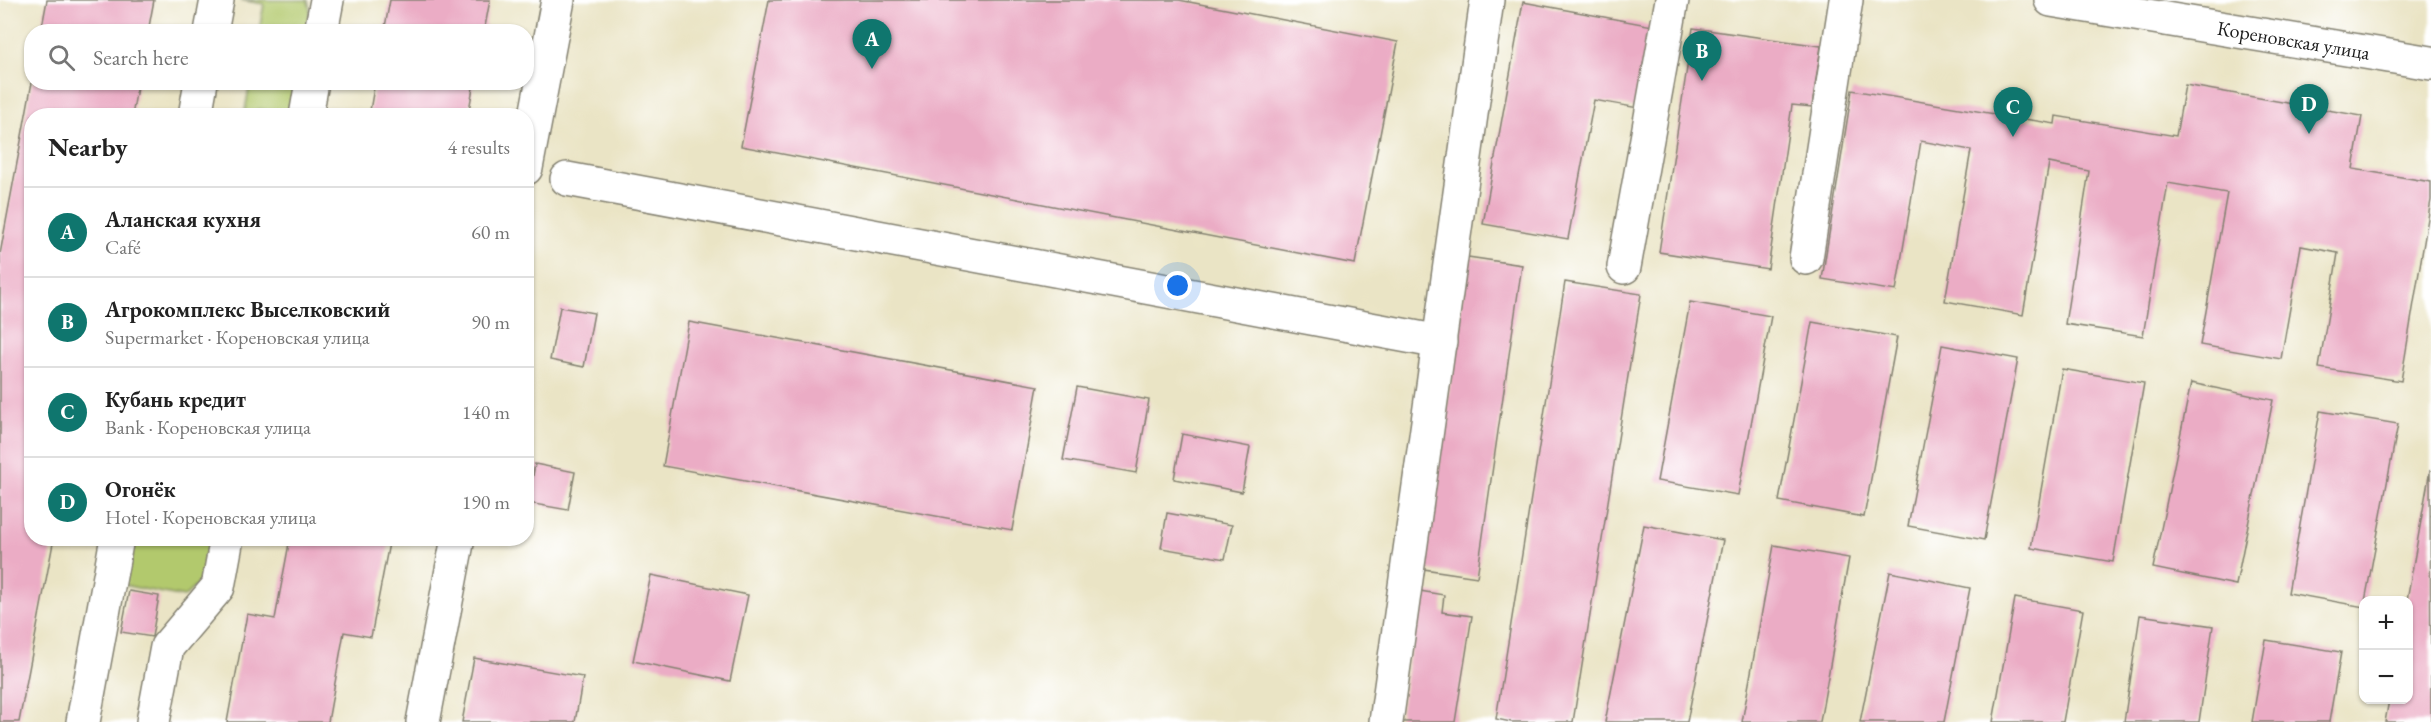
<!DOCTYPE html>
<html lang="en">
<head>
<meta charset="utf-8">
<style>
  :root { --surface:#fff; --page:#f2f2f2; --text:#222; --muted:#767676; --line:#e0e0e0; --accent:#0f766e }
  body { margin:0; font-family:"EB Garamond",serif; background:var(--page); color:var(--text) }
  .controls { position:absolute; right:18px; bottom:18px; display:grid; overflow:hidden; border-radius:12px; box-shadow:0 2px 4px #0004 }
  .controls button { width:54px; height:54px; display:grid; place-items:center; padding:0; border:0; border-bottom:2px solid var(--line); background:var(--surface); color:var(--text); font:30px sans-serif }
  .you { position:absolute; left:1178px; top:286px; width:21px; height:21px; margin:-15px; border:4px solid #fff; border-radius:50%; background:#1a73e8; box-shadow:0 0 0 9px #1a73e833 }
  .badge { display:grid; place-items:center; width:39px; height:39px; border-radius:50%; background:var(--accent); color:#fff; font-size:20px; font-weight:700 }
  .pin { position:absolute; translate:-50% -50px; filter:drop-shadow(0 2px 3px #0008) }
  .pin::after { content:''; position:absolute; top:32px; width:21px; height:18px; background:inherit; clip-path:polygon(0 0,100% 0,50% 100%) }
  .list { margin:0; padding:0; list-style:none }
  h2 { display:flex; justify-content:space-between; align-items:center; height:78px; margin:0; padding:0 24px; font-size:26px }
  h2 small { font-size:20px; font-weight:400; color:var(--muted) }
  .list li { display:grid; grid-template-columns:39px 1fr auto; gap:18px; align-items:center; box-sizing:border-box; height:90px; padding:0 24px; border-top:2px solid var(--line) }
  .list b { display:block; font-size:22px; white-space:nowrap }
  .list p { margin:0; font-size:20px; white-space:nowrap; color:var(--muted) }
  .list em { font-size:20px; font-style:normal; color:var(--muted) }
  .icon { flex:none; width:33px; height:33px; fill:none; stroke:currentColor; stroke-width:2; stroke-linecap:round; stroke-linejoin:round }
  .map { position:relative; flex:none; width:2431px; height:722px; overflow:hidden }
  .search { position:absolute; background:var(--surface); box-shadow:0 2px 4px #0004; left:24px; top:24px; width:510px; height:66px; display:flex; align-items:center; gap:15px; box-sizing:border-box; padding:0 21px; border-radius:24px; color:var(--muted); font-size:22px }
  .panel { position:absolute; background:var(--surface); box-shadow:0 2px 4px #0004; left:24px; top:108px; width:510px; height:438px; border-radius:24px }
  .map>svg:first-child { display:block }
  .green { fill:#b2c96d; stroke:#677244; stroke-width:1.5 }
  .building { fill:#ebacc5 }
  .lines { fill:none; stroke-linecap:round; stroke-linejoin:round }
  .minor-casing { stroke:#838070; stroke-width:36 }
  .minor { stroke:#fff; stroke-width:33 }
  .labels { text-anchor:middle; stroke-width:6; stroke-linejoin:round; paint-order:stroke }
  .street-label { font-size:20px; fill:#1c1c1c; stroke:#fff }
</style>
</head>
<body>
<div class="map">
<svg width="2431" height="722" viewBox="0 0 2431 722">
  <rect width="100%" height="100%" fill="#fff"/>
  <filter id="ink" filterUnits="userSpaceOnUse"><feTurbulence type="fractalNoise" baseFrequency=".0167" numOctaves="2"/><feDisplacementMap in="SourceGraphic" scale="12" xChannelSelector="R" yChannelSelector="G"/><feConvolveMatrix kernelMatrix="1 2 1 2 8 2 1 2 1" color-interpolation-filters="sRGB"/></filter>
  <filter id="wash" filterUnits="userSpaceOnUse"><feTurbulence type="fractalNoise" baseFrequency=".008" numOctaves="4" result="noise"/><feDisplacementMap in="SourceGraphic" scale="24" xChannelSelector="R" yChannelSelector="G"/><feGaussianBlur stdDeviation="1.35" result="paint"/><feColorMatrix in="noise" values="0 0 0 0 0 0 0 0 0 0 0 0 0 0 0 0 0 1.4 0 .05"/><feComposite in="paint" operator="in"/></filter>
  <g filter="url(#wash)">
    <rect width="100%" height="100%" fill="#eae4c5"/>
    <path class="green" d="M241,0H308L310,10L306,31H259L264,4Z
      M250,83H297L291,115L258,109L256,115L244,116Z
      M131,539H212L205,577L184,597L122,585Z"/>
    <g id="blocks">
      <path class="building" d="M47,0H154L148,32H41Z
        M390,0H490L484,32H384Z
        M769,0H1179L1398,42L1355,264L741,146Z
        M1523,2L1653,26L1638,108L1594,100L1568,239L1483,224Z
        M1693,28L1821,46L1812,107L1792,105L1768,269L1659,252Z
        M32,82H138L132,116H32V538H54L19,722H0V254Z
        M375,82H474L468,116H369Z
        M2185,85L2362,116L2353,169L2431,182V200L2401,381L2319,368L2338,253L2301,246L2281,359L2200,345L2227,193L2168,183L2143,336L2065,324L2089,171L2049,163L2023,315L1945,301L1971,150L1921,141L1896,291L1822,279L1852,90L2055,124L2056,116L2176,136Z
        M1468,257L1522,265L1477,577L1424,569Z
        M1565,282L1641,294L1573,722H1511L1496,719Z
        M1690,302L1771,316L1738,495L1657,481Z
        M560,307L594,313L584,367L550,360Z
        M689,322L1038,386L1012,530L663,466Z
        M1812,322L1897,337L1864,517L1779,501Z
        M1942,345L2018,359L1984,540L1908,526Z
        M2062,369L2144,383L2113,562L2031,548Z
        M2191,383L2273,400L2236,585L2153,568Z
        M1077,387L1149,400L1136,473L1063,460Z
        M2320,411L2398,424L2364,607L2288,593Z
        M1182,434L1250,447L1242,492L1174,479Z
        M535,464L575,472L568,510L528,503Z
        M2430,470L2431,722H2385L2389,700H2408V600H2407Z
        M1167,513L1232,525L1225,559L1161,548Z
        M1644,525L1723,540L1687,722H1605Z
        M290,538H390L371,637L344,632L328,722H227L247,614L275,619Z
        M1774,545L1849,558L1820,722H1742Z
        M1890,572L1970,588L1944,722H1860Z
        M651,575L748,595L730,681L633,661Z
        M129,591L159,596L152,637L121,632Z
        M1420,591L1444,595L1442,612L1472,616L1455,722H1399Z
        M2015,598L2083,610L2063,722H1993Z
        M2140,615L2213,626L2199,722H2124Z
        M2266,640L2341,652L2329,722H2252Z
        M474,658L583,677L575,722H462Z"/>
    </g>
  </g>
  <g filter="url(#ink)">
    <use href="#blocks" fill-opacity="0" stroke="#838070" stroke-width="1.5"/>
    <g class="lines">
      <g class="minor-casing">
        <g id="minor">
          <path id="s1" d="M2051,0L2431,63"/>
          <path d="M211,32L217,0"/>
          <path d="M321,32L327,0"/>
          <path d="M195,116L201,82"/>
          <path d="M306,116L312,82"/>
          <path d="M526,168L558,0"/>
          <path d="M567,179L1440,342"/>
          <path d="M1806,258L1846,0"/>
          <path d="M1624,267L1672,0"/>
          <path d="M83,722L117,538"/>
          <path d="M153,722L167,647L218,587L227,538"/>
          <path d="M423,722L458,538"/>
          <path d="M1386,722L1487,0"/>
        </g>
      </g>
      <use href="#minor" class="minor"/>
    </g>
  </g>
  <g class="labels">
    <g class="street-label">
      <text dy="7" stroke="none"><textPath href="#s1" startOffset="246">Кореновская улица</textPath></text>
    </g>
  </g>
</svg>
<div class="controls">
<button>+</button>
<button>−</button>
</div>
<div class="you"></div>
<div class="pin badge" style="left:872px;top:69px">A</div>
<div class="pin badge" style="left:1702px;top:81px">B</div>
<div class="pin badge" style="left:2013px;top:137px">C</div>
<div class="pin badge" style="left:2309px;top:134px">D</div>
<div class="search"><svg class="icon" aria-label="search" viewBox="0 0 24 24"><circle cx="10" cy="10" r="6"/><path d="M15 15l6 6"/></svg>Search here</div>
<section class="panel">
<h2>Nearby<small>4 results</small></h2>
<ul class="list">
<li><span class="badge">A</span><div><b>Аланская кухня</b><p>Café</p></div><em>60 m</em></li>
<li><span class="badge">B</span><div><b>Агрокомплекс Выселковский</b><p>Supermarket · Кореновская улица</p></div><em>90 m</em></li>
<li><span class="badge">C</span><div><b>Кубань кредит</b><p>Bank · Кореновская улица</p></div><em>140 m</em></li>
<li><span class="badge">D</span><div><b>Огонёк</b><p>Hotel · Кореновская улица</p></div><em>190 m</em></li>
</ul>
</section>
</div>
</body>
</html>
